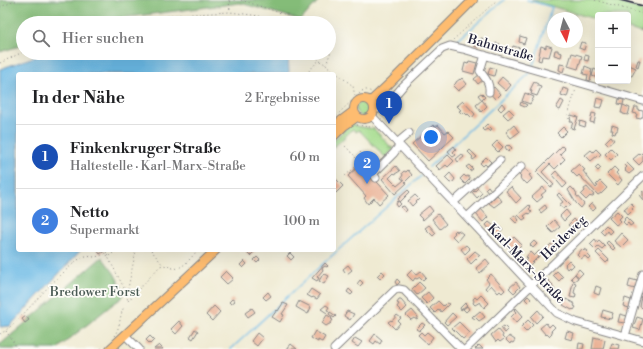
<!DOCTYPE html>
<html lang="de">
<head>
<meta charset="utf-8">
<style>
  :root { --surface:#fff; --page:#f6f6f6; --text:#202124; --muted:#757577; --line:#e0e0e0; --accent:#d1495b }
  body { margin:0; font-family:"Libre Bodoni",serif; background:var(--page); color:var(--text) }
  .controls { position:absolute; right:12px; top:12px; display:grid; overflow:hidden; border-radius:4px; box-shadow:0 4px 16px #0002 }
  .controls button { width:36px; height:36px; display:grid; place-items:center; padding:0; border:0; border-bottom:1px solid var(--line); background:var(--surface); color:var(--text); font:20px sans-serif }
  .compass { position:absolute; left:547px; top:12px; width:36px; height:36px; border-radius:50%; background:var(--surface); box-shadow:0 4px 16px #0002; rotate:173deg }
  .you { position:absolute; left:431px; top:137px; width:14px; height:14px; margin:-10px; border:3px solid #fff; border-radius:50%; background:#1a73e8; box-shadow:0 0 0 6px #1a73e833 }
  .badge { display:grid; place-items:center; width:26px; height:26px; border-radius:50%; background:var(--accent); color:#fff; font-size:13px; font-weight:700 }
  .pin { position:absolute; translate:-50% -33px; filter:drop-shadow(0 1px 2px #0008) }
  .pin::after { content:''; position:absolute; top:21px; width:14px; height:12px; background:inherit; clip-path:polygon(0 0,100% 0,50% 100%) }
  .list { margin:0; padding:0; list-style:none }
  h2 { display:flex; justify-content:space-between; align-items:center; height:52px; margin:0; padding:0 16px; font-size:17px }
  h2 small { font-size:13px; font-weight:400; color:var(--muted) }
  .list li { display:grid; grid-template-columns:26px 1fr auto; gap:12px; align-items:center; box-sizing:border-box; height:64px; padding:0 16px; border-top:1px solid var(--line) }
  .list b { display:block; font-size:15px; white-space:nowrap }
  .list p { margin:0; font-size:13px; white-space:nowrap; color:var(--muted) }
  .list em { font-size:13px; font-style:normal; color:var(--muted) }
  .icon { flex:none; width:22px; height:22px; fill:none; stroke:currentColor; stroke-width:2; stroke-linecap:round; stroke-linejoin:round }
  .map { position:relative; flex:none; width:643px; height:349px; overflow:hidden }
  .search { position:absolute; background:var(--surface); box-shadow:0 4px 16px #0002; left:16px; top:16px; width:320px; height:44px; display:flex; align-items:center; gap:10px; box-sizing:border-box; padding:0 14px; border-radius:22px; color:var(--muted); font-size:15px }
  .panel { position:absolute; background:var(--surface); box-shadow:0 4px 16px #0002; left:16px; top:72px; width:320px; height:180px; border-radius:4px }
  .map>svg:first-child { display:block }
  .green { fill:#a5dc8d; stroke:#647f64 }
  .forest { fill:#84bc78; stroke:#536f5a }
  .water { fill:#6bb9e5; stroke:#466e90 }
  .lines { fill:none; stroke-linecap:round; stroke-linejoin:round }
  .stream { stroke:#6bb9e5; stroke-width:1.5 }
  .building { fill:#eab296 }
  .minor-casing { stroke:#888686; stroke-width:9 }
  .major-casing { stroke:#888686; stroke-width:10 }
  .path { stroke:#888686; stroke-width:1; stroke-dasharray:1 3; stroke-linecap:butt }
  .minor { stroke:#fff; stroke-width:7 }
  .major { stroke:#febc70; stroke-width:8 }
  .rail { stroke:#22223b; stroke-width:1.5 }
  .labels { text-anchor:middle; stroke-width:3.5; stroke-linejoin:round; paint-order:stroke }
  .street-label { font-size:13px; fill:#22223b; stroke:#fdfcf7 }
  .park-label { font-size:13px; fill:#495a54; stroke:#fdfcf7 }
</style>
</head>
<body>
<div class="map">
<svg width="643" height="349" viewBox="0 0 643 349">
  <rect width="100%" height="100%" fill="#fdfcf7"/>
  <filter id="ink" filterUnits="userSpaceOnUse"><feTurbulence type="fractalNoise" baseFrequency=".025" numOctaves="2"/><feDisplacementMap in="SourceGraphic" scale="8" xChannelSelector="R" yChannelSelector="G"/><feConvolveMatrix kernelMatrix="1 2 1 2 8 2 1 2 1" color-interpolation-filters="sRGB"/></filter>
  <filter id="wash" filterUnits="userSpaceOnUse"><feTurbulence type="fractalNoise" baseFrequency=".012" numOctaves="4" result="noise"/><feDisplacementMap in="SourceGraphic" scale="16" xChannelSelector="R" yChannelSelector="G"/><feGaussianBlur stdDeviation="0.9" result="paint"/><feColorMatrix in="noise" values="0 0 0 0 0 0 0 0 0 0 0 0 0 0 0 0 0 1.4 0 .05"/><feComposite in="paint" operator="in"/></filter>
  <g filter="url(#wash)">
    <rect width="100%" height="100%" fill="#efead2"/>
    <path class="green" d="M531,0H609L643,10V33L628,29V15H598V20Z
      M356 109a8 8 0 1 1 16 0a8 8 0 1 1-16 0Z
      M352,123L356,126L374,129L390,146L389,147L390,148L392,147L394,149L385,157L359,130L356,132L353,129L334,147V140Z"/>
    <path class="forest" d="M0,0H319L301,20L240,3L112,19L94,23H23V45L0,52Z
      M102,257L114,273L124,292L122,298L113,304L57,349H0V342L2,343Z"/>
    <path class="water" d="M45,53H286L288,55L289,72L287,74H18V250H81L10,326L0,327V69Z"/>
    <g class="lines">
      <path class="stream" d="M527,0L552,7L533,65
        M457,41L504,0
        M429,167L530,73
        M231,349L326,261L421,176"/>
    </g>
    <g id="blocks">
      <path class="building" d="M520,36L526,38L524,44L519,42Z
        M481,38L488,40L486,45L480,44Z
        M475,41L479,43L478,47L474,46Z
        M581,42L586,43L584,50L579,48Z
        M496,43L500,44L498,48L494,47Z
        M546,45L552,47L549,57L542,56L541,61L538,60L541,46L546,48Z
        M513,46L520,48L518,54L511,52Z
        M555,50H558V52L562,53L561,57L554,55Z
        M572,53L582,56L578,69L568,66Z
        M585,55L589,56L588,61L584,60Z
        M638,60H640L638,67L636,66Z
        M469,61L477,63L474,74L463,71L465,63L468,64Z
        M560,64L565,65L563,72L559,70Z
        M629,65L636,68L632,76L628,75Z
        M585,66L592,69L591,73H592L590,81L587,80L588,75L583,74Z
        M490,67L496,69L494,76L488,74Z
        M594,69L598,71V78L592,76Z
        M480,74L484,79L478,84L474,79Z
        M502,77L511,85L506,91L497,83Z
        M462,78L467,84L458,91L453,86L456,83V82L460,79V80Z
        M534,82L538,84V86L541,87L537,96L531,94L532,91L530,90Z
        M494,87L500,94L495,99L489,92Z
        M563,88L569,90L567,97L561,95Z
        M481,93L485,97L482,100L487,106L481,112L476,105L482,100L478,95Z
        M525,93L534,97L530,104L522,101Z
        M597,98L604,100L602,107H601V108L595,107Z
        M619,99L624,100L623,105L618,104Z
        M561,100L564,102L560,110L556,108Z
        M463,101L475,114L472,118L468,114L467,115L464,112L462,114L459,111L461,110L457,106Z
        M521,102L527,105L525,107L520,105Z
        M502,103L505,107L501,111L498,108Z
        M623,105L630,108L628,115L623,114V113H621Z
        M635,107H638V110L643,111V116L641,119L636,118L637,114L633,113Z
        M509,109L514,114L508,119L503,114Z
        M592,113L596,114L594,123L590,122Z
        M571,115L578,117L574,129L571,128L573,122H570L571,120L570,119Z
        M580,121L586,123L585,127L579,125Z
        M487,124L492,129L490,132L487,129L484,131L482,129Z
        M433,125L435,127L438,125L445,133L448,131L454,137L428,161L412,144Z
        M514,125L519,132L511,138L506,132Z
        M612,125L618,127L617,131H616L615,134L612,133L613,130H611Z
        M563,127L567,131L561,137L557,133Z
        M611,136L614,140L608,145L605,142Z
        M497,141L503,147L498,152L492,146Z
        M507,145L508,146L509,145L512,148L508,152L505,147Z
        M454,146L456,149L453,152L456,155L453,157L448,151Z
        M562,146L565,149L560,154L565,159L555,169L550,164L542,172L554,185L551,187L536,172Z
        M611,148L617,154L611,160L605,154Z
        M596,149L601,154L598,157L597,156L591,161L585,155L591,150L593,152Z
        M470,150L477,157L473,160L472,158L473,157L468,152Z
        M643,152V161L639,165L633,159L639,154L640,155Z
        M462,154L464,157L458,162L456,159Z
        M448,155L454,161L448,167L446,165L440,170L436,166Z
        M486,157L491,162L487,166L485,164L483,166L480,163Z
        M627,163L634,170L629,174L625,171L626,170L625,169L627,167L625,165Z
        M361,164L363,167L365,164L368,168L366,170L389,195L379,204L374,198L368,204L364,198L366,196L348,176Z
        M579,164L585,170L583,171L596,188L598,186L596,185L600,181L607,188L601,194V193L598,195L579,175L577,177L571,171Z
        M469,165L473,169L470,171L466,167Z
        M598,165L601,168L598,171L595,168Z
        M396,166L400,171L395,174L394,173L389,178L397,186L404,180L401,178L403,175L402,173L404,171L406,172L408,170L412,175L405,182L407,183L395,194L382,179Z
        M523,167L531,174L529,175L532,179L527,184L524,181L523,182L520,178L521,177L518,174L522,171L520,170Z
        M614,167L618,171L616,173L622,180L618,185L607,174Z
        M556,171L567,184L563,188L552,175Z
        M450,173L455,179L453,182L450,183L445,178Z
        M464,175L466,177L468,176L470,179L465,184L460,179Z
        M336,179L343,186L336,193L334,191V181Z
        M488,186L491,190L488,193L485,189Z
        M511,187L521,198L516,203L506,191Z
        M543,187L546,191L541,195L543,197L537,202L532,197Z
        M571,187L574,190V189L577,194L576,195L584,204L581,208L576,203L568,190Z
        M587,187L594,195L591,197L590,196L586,200L581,195L585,191L584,189Z
        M478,188L482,193L477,198L471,191L472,190L474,192Z
        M408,190L410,192L400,202L398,199Z
        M643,191V200L639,195Z
        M559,193L571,205L568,207L567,206L564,209L559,205L563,202L557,195Z
        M415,195L419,199L412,206L408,201Z
        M497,195L502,201L494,207L489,203Z
        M398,201L401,204L398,207L396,204Z
        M592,203L596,208L593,211L588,207Z
        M631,203L634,206L632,208L633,209L628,214L624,209Z
        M529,205L531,207L529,209L532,212L529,214L528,213L524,216L526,218L523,220L518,215Z
        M545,205L547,208L541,213L539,210Z
        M404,206L407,210L405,212L401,207Z
        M429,206L433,211L423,220L418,215Z
        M481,209L488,217L483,222L476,214Z
        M566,210L570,215L564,221L560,216Z
        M617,211L622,216L619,219L621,221L616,225L609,218Z
        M438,214L446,224L440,229L432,219Z
        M515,215L519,220L516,223L511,218Z
        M626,217L633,224L630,226L628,223L626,225L623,222L625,220L624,219Z
        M574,219L578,223L572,229L568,225Z
        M554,220L560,227L553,233L547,227Z
        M489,222L494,226L490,230L486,225Z
        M429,225L436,233L433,236L425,228Z
        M606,225L612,231L609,234L607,231L604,235L600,231Z
        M499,226L503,230L498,235L493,231Z
        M456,230L457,232L458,230L463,234L457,241L452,236L455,233L454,232Z
        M621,233L628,240L621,247L614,241Z
        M514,237L522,245L514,253L506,245Z
        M595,239L597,242L599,240L605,246L602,249L598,246L595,249L590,244Z
        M534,241L537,244L533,248L530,245Z
        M608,241L615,248L613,250L606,243Z
        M551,244L555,248L550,253L546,249Z
        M466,245L470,249L465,254L461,249Z
        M582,249L584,251L585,249L588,251L586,253L591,258L589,260L585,256L581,259L577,255Z
        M97,250H106L100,254Z
        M248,250H254L255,251L250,256L246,252Z
        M599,250L609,260L606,263L596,253Z
        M475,251L480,255L471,264L467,259Z
        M539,251L542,253L529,266L525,262L528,259L526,257L530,252L534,256Z
        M290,253L294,257L291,260L287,256Z
        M257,257L260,260L257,263L254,260Z
        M486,259L490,264L480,273L476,268Z
        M569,260L574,265L570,269L569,267L567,269L565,266L566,265L565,264Z
        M244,261L247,264L243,268L240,265Z
        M325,263L328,266L327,267L325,266L322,268L323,270L317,277L319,278L317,281L312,278Z
        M348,265L352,270L347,274L345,272L343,269Z
        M579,269L583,273L579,277L575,274Z
        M412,270L416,275L421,271L426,277L423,280L420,277L417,279L415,278L413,281L407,275Z
        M226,271L233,278L232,279H233L227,284L220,277Z
        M382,271L385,274L380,279L377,276Z
        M557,271L563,277L559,281L553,275Z
        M323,274L324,275L325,274L329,276L324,284L319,281Z
        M491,274L505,290L502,293L500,291L498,293L491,285L487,290L485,288L489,283L486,279Z
        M575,274L578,278L574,281L571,278Z
        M397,279L400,282L397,285L395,282Z
        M547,279L553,285L552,286L555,290L552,292L548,288L547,289L544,286L545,285L543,282Z
        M630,279L637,281L635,289L628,287Z
        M360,280L363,283L360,286L357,284Z
        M419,282L425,288L417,295L412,289Z
        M516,282L520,287L514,293L509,288Z
        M573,282L576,283L574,293L576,294L575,298L570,297Z
        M596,286L601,288L599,295L594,293Z
        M311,289L320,295L317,299L313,297L312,298L307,295Z
        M349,289L353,293L351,295L347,292Z
        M268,292L271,296L266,300L263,297Z
        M428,292L433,298L427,304L421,298Z
        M481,295L489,303L484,308L480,302L475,305L473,303L474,301L473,299L475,297L477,299Z
        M528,296L531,299L528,302L525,299Z
        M642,296H643V308L640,307Z
        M625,298L631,300L629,308L623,306Z
        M232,299L235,301L231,304L229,302Z
        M566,299L575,304L574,306L576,307L574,310L573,309L572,310L563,305L564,304L562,303L564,300L565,301Z
        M399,300H401L407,307L402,312L397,307L399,304L397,303Z
        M299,301L311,307L308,314L296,307Z
        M438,301L443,306V305L444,306L447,303L449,304L441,312L439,309L435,313L430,308Z
        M283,303L288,305L282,314L284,315L280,322L272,317L277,310L278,311Z
        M465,303L467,305L461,310L460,308Z
        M326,305L329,307L327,310L329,311L327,313L321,309Z
        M214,306L220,312L212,321L206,315Z
        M467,306L469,309L466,312L463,309Z
        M252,308L255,312L248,317L245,313Z
        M516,308L523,316L516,323L511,317L516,312L514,310Z
        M412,310L418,317V318L417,320L414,318L411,320L406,315Z
        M538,310L543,316L536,323L531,317Z
        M603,310L613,313L611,319L601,317Z
        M347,311L354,314L350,320L344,316Z
        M480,311L485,317L479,321L476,318L475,319L472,317L474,315V316Z
        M330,312L336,316L334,318L329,314Z
        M452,313L456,317L447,325L444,322Z
        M620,314L627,316L625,323L618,322Z
        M327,315L332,318L331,319L333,320L330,324H329L326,326L322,323Z
        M397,315L401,318L398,321L400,323L395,329L388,322L391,320L392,321Z
        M26,316L29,320L25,323L22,319Z
        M637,317L643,319L640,330L633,328Z
        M528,320L533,325L526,332L521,327Z
        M179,321L183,326L176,334L171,329Z
        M459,322L470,333L463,339L452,328Z
        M422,323L425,325L419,331L416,329Z
        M546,323L549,327L552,324L555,327L551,331L552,333L549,336L547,334L546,335L540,328Z
        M504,326L508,330L505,333L501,328Z
        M195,329L198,331L193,339L190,337Z
        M498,329L503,335L502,337L504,339L500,342L498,340L496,342L491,335Z
        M315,331L325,337L322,342L318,340V342L311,338Z
        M567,331L574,333L572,340L565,338Z
        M421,332L424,335L427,332L433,337L428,344L418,335Z
        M257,333L263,338L257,346L251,341Z
        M375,334L382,340L380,344L376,341L374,344L370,341Z
        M150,336L154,340L150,344L146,340Z
        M509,336L515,340L513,343L511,342L510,344L506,340Z
        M594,337L605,340L603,349H592Z
        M355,338L362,342L358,347L352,343Z
        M579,343L584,344L583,349H578Z
        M612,343L619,345L618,349H610Z
        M291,344L297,349H287Z
        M159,345L163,349H154Z
        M479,345L483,349H475Z"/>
    </g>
  </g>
  <g filter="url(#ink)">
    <use href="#blocks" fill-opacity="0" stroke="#888686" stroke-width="1"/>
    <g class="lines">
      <g class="minor-casing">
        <path id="minor" d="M485,55L480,71C485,78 490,82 489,92
          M374,107L379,109L385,107L403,86L442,49L450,46L463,49L643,101
          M372,116L557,313L576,322L643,341
          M397,143L409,133
          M376,178L374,175L375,172L394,153L399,146
          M453,203L500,160
          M467,217L522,166
          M125,335L139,349
          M625,336L643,274
          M334,349L395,290L399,289L404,290L461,349
          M466,349L643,176"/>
      </g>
      <g class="major-casing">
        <path id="major" d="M354 109a10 10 0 1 1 20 0a10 10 0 1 1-20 0Z
          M371,101L390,83L473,0
          M334,129L338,123L354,111
          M334,136L344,126L357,117
          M110,349L216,250"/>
      </g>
      <path class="path" d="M229,0L230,11
        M241,0L287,15L292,23
        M595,0L643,14
        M230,2L235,0
        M0,7L18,0
        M116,23L128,21L177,15L230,12L259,16L276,23
        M453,40L497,0
        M329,50L331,51L326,65L353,86L355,97
        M320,61L325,64
        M0,63L23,52
        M306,74L319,60L312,53
        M336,116L362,91C366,89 368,90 371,92
        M569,119L568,115L576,89
        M357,125L370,127L373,126
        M345,146L355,156
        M360,152L367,161
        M355,157L360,162
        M368,160L374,155
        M345,176L360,163L366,162L371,168
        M151,250L163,265
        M106,253L109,250
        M109,256L117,250
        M127,293L136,250
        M128,301L160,266C166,264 168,267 173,268C182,271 192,256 198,250
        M6,331L18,349
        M0,334L5,331L17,321L50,285L76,261L85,256L93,257L100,256L106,253L124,288L126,293L128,301
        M114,336C121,327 119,316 124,307
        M101,349L103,347"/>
      <use href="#minor" class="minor"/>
      <use href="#major" class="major"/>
      <path class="rail" d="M620,0L643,6"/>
    </g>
  </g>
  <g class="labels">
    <g class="street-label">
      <text transform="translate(501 47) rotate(16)" y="5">Bahnstraße</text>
      <text transform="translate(563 237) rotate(-44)" y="5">Heideweg</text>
      <text transform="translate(527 263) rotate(46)" y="5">Karl-Marx-Straße</text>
    </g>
    <g class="park-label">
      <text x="95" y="296">Bredower Forst</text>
    </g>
  </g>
</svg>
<div class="controls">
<button>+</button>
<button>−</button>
</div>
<svg class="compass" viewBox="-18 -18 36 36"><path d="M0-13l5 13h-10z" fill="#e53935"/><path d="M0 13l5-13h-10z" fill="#757577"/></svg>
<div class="you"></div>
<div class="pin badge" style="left:389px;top:124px;background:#1a4fb4">1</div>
<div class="pin badge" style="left:367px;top:184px;background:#3f7fe0">2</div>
<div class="search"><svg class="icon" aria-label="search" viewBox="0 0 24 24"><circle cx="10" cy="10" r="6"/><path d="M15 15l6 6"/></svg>Hier suchen</div>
<section class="panel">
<h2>In der Nähe<small>2 Ergebnisse</small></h2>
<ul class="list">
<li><span class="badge" style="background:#1a4fb4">1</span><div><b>Finkenkruger Straße</b><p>Haltestelle · Karl-Marx-Straße</p></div><em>60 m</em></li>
<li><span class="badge" style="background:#3f7fe0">2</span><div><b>Netto</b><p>Supermarkt</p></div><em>100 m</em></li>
</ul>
</section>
</div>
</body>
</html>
